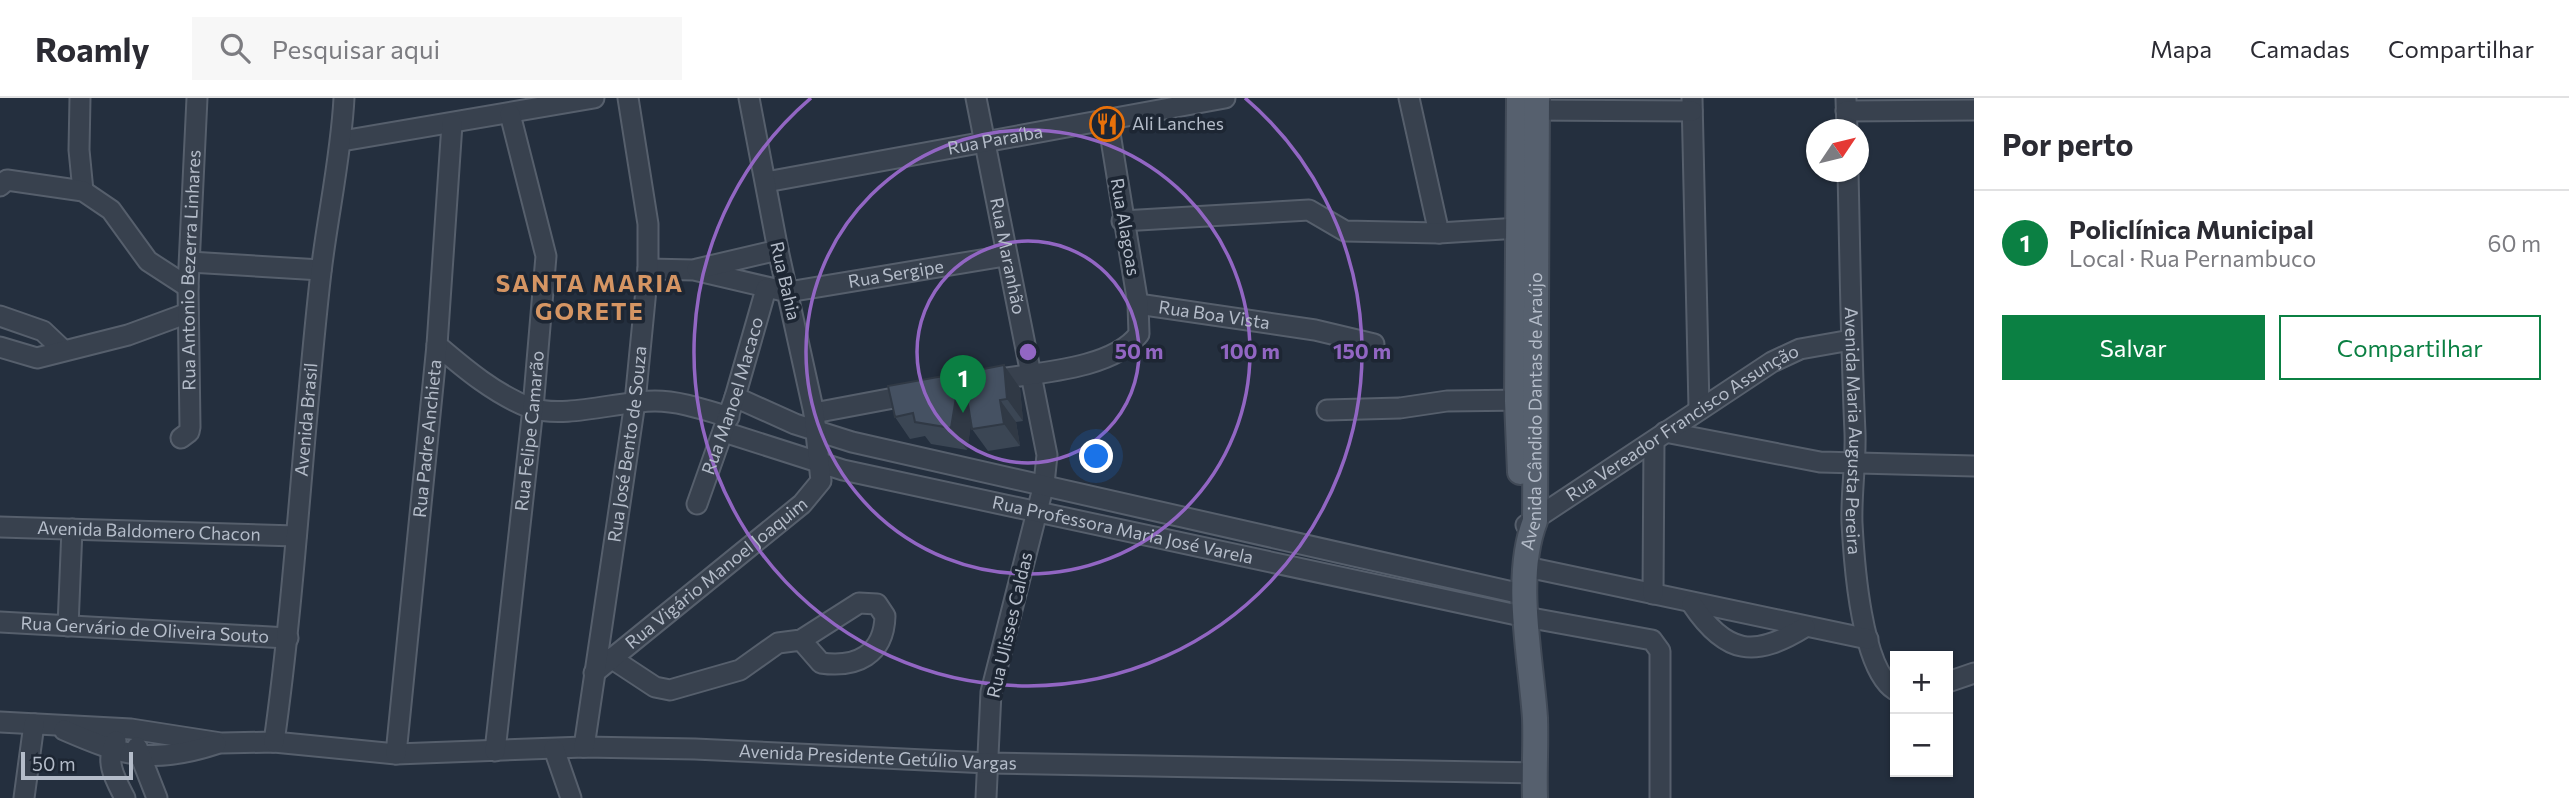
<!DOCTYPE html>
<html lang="pt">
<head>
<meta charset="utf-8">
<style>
  :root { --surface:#fff; --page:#f7f7f7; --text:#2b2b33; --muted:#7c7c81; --line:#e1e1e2; --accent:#0b8043 }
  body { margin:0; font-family:Commissioner,sans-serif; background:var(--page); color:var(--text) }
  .controls { position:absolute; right:21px; bottom:21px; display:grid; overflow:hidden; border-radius:0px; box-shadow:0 2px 5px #0004 }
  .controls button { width:63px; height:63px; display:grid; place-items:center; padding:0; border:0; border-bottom:2px solid var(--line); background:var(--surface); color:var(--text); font:35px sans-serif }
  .compass { position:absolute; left:1806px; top:21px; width:63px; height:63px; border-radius:50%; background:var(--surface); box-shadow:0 2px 5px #0004; rotate:55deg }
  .scale { position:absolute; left:21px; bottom:18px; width:112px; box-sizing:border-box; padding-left:7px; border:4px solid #b4bcc9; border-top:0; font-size:19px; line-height:24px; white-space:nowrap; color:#b4bcc9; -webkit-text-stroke:5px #1d2633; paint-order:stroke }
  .you { position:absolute; left:1097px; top:359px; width:24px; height:24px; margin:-18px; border:5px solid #fff; border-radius:50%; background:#1a73e8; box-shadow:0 0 0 10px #1a73e833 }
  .badge { display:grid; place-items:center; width:46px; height:46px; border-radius:50%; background:var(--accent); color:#fff; font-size:23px; font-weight:700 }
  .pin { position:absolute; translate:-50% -58px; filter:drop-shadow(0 2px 4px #0008) }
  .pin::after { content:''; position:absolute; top:37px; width:24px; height:21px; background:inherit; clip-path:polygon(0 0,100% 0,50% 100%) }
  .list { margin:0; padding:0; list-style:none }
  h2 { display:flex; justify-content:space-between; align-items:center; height:91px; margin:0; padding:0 28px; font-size:30px }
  h2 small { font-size:23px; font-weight:400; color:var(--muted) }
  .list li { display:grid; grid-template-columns:46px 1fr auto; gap:21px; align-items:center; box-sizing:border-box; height:105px; padding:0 28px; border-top:2px solid var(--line) }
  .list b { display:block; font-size:26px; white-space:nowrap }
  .list p { margin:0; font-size:23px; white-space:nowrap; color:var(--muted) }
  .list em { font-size:23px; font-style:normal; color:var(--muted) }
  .actions { display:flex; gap:14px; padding:21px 28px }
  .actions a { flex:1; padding:16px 0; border:2px solid var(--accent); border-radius:0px; text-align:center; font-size:24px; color:var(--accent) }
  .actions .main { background:var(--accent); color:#fff }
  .icon { flex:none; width:38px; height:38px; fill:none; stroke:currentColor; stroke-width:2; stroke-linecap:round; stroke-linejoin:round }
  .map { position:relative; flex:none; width:1974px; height:700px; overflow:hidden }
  header { display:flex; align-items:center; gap:42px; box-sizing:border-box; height:98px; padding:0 35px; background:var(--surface); border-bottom:2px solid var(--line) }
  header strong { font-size:33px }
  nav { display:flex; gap:38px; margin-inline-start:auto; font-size:24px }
  .search { width:490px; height:63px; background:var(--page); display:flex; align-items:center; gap:18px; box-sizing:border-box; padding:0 24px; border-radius:0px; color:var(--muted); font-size:26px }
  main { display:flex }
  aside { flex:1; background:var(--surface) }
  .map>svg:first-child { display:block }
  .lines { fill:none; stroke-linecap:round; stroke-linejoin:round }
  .minor-casing { stroke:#565f6c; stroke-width:23 }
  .major-casing { stroke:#414a57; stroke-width:28 }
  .minor { stroke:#38414e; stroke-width:19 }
  .major { stroke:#56606e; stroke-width:24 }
  .wall { fill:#3b4654 }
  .shaded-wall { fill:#303945 }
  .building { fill:#455162; stroke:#303945; stroke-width:2 }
  .ring { fill:none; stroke:#9266c3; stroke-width:3.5 }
  .labels { text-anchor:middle; stroke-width:7; stroke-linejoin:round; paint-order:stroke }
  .poi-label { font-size:18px; fill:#b4bcc9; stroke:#1d2633; text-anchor:start }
  .street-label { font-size:18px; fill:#b4bcc9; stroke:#1d2633 }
  .district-label { font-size:24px; font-weight:bold; letter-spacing:2px; fill:#d59563; stroke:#1d2633 }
  .centre { fill:#9266c3; stroke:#1d2633; stroke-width:3.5 }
  .ring-label { font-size:21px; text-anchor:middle; font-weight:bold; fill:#9266c3; stroke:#1d2633; stroke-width:7; stroke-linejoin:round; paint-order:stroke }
</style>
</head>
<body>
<header>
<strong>Roamly</strong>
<div class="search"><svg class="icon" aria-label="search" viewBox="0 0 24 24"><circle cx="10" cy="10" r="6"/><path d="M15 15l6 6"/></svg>Pesquisar aqui</div>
<nav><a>Mapa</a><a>Camadas</a><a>Compartilhar</a></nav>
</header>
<main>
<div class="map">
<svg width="1974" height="700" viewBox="0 0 1974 700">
  <rect width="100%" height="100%" fill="#242f3e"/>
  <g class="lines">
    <g class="minor-casing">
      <g id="minor">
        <path d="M80,0L79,52L83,93"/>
        <path id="s1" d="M976,0L1047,357L1044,386L991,594L986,700"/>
        <path d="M1409,0L1439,135"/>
        <path d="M1692,0L1699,310"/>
        <path d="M1846,1L1847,32"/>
        <path d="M1526,12L1692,13"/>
        <path d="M1846,13L1974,12"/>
        <path d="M342,43L594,0"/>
        <path id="s2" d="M1848,74C1850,161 1851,248 1855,335C1856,365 1851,395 1852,425C1854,464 1861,571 1895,592"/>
        <path id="s3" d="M766,84L1225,0"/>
        <path d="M0,88L7,82L83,93L111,112L148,163L188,189"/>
        <path d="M1122,123L1309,112L1345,133L1439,135L1519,130"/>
        <path d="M190,164L321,172"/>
        <path id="s4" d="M648,171L694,172L788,194L1005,158"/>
        <path d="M697,171L778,152"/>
        <path id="s5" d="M1138,206L1315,232L1374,246"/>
        <path d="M0,218L43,233L62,251"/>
        <path d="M437,247C465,271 496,297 531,310C565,321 619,303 655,303C680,303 705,312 729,319"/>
        <path d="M0,249L37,260L128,237L188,215"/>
        <path d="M986,283C1029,275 1112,273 1139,236L1138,206L1108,23"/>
        <path d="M735,299L795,326L852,344L1526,497"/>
        <path d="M1327,312L1400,310L1447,303L1528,302"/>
        <path d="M814,315L915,296"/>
        <path id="s6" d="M724,334L843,372L1526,519L1652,542L1660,553V700"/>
        <path d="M1665,334L1820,364L1974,368"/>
        <path id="s7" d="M181,340L189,334L190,329L188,189L197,0"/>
        <path id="s8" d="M697,406L735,299L766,191"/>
        <path id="s9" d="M1526,427L1772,264L1800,251L1851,242"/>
        <path id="s10" d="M0,429L296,438"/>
        <path d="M1527,469L1868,541"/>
        <path d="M1653,496L1654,343"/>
        <path d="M1692,506C1726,557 1755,560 1805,529"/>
        <path id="s11" d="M0,524L288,540"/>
        <path d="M68,528L72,431"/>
        <path d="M611,560L655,589L670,592L740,572L778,545L801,542L859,505L877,506L885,518C884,557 856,570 821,565L801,542"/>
        <path id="s12" d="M594,575L802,406L821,383L814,315L778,152L749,0"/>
        <path d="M1948,584L1974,575"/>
        <path id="s13" d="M0,624L131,631L221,645L274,644L396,656L584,649L695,651L988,665L1535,675"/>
        <path d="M64,632C124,658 152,667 216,646"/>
        <path d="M116,643C104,663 115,681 125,700"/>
        <path id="s14" d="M274,644C296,488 303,330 321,174C328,115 341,59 344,0"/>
        <path d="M137,649L157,700"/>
        <path id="s15" d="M584,649L635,304L648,171V126L628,0"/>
        <path d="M554,651L571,700"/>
        <path id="s16" d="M495,653L533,310L546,158L510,16"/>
        <path id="s17" d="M396,656L437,247L452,26"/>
        <path d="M24,700L34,626"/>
      </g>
    </g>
    <g class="major-casing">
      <g id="major">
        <path d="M1519,0L1517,303L1520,374"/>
        <path id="s18" d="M1535,700C1534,673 1536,646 1535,620C1531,560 1513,479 1535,423L1537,0"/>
      </g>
    </g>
    <use href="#minor" class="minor"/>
    <use href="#major" class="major"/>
  </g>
  <path class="wall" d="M964,281L1020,290L1023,323L1016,324L1020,348L988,353L972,331L971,326L967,352L931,346L925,338L910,341L895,319Z"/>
  <path class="shaded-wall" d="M1004,267L1020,290L1023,323L1007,301Z
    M960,275L976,298L967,352L951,330Z
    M1000,302L1016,324L1020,348L1004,326Z"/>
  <path class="building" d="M1004,267L1007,301L1000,302L1004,326L972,331L963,275Z
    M960,275L951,330L915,324L913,315L895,319L888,288Z"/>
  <g class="ring">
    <circle cx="1028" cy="254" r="111"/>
    <circle cx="1028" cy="254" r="222"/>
    <path d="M1245 0A334 334 0 1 1 811 0"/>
  </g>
  <defs>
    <g id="restaurant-ring" transform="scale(1.75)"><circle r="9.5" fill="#1d2633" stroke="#e8710a" stroke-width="1.5"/><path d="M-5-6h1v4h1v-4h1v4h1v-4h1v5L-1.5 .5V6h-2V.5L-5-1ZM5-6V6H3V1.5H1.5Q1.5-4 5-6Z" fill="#e8710a"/></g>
  </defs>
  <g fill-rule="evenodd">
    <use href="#restaurant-ring" x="1107" y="26"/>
  </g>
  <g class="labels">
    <g class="poi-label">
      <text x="1132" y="32">Ali Lanches</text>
    </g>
    <g class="street-label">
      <text dy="6" stroke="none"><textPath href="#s3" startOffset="233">Rua Paraíba</textPath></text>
      <text transform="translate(1125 129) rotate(80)" y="6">Rua Alagoas</text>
      <text dy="6" stroke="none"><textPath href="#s1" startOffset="161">Rua Maranhão</textPath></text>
      <text dy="6" stroke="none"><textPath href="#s7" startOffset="172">Rua Antonio Bezerra Linhares</textPath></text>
      <text dy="6" stroke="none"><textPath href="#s4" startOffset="252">Rua Sergipe</textPath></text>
      <text transform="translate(785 183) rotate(77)" y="6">Rua Bahia</text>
      <text dy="6" stroke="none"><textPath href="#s5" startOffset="77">Rua Boa Vista</textPath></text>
      <text dy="6" stroke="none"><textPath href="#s18" startOffset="388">Avenida Cândido Dantas de Araújo</textPath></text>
      <text dy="6" stroke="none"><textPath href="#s8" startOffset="114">Rua Manoel Macaco</textPath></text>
      <text dy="6" stroke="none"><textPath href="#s14" startOffset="324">Avenida Brasil</textPath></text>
      <text dy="6" stroke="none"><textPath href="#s9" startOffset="187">Rua Vereador Francisco Assunção</textPath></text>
      <text dy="6" stroke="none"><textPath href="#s16" startOffset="322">Rua Felipe Camarão</textPath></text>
      <text dy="6" stroke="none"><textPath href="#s2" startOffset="259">Avenida Maria Augusta Pereira</textPath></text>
      <text dy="6" stroke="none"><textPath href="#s17" startOffset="317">Rua Padre Anchieta</textPath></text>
      <text dy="6" stroke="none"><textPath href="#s15" startOffset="306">Rua José Bento de Souza</textPath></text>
      <text dy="6" stroke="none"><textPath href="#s6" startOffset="411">Rua Professora Maria José Varela</textPath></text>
      <text dy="6" stroke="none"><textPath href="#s10" startOffset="149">Avenida Baldomero Chacon</textPath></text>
      <text dy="6" stroke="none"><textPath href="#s12" startOffset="158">Rua Vigário Manoel Joaquim</textPath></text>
      <text transform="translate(1010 527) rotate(-77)" y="6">Rua Ulisses Caldas</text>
      <text dy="6" stroke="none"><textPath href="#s11" startOffset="145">Rua Gervário de Oliveira Souto</textPath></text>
      <text dy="6" stroke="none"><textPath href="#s13" startOffset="880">Avenida Presidente Getúlio Vargas</textPath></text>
    </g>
    <g class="district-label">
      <text x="590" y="194">SANTA MARIA<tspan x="590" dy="28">GORETE</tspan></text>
    </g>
  </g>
  <circle cx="1028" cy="254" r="10" class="centre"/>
  <g class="ring-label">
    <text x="1139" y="261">50 m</text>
    <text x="1250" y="261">100 m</text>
    <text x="1362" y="261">150 m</text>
  </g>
</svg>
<div class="controls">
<button>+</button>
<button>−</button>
</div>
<svg class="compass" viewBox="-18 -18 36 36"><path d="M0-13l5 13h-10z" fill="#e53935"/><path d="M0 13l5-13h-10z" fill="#7c7c81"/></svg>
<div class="scale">50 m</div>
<div class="you"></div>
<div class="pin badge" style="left:963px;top:315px">1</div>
</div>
<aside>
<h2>Por perto<small></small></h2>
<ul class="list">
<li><span class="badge">1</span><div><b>Policlínica Municipal</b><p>Local · Rua Pernambuco</p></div><em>60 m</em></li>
</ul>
<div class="actions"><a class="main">Salvar</a><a>Compartilhar</a></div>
</aside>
</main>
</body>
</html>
